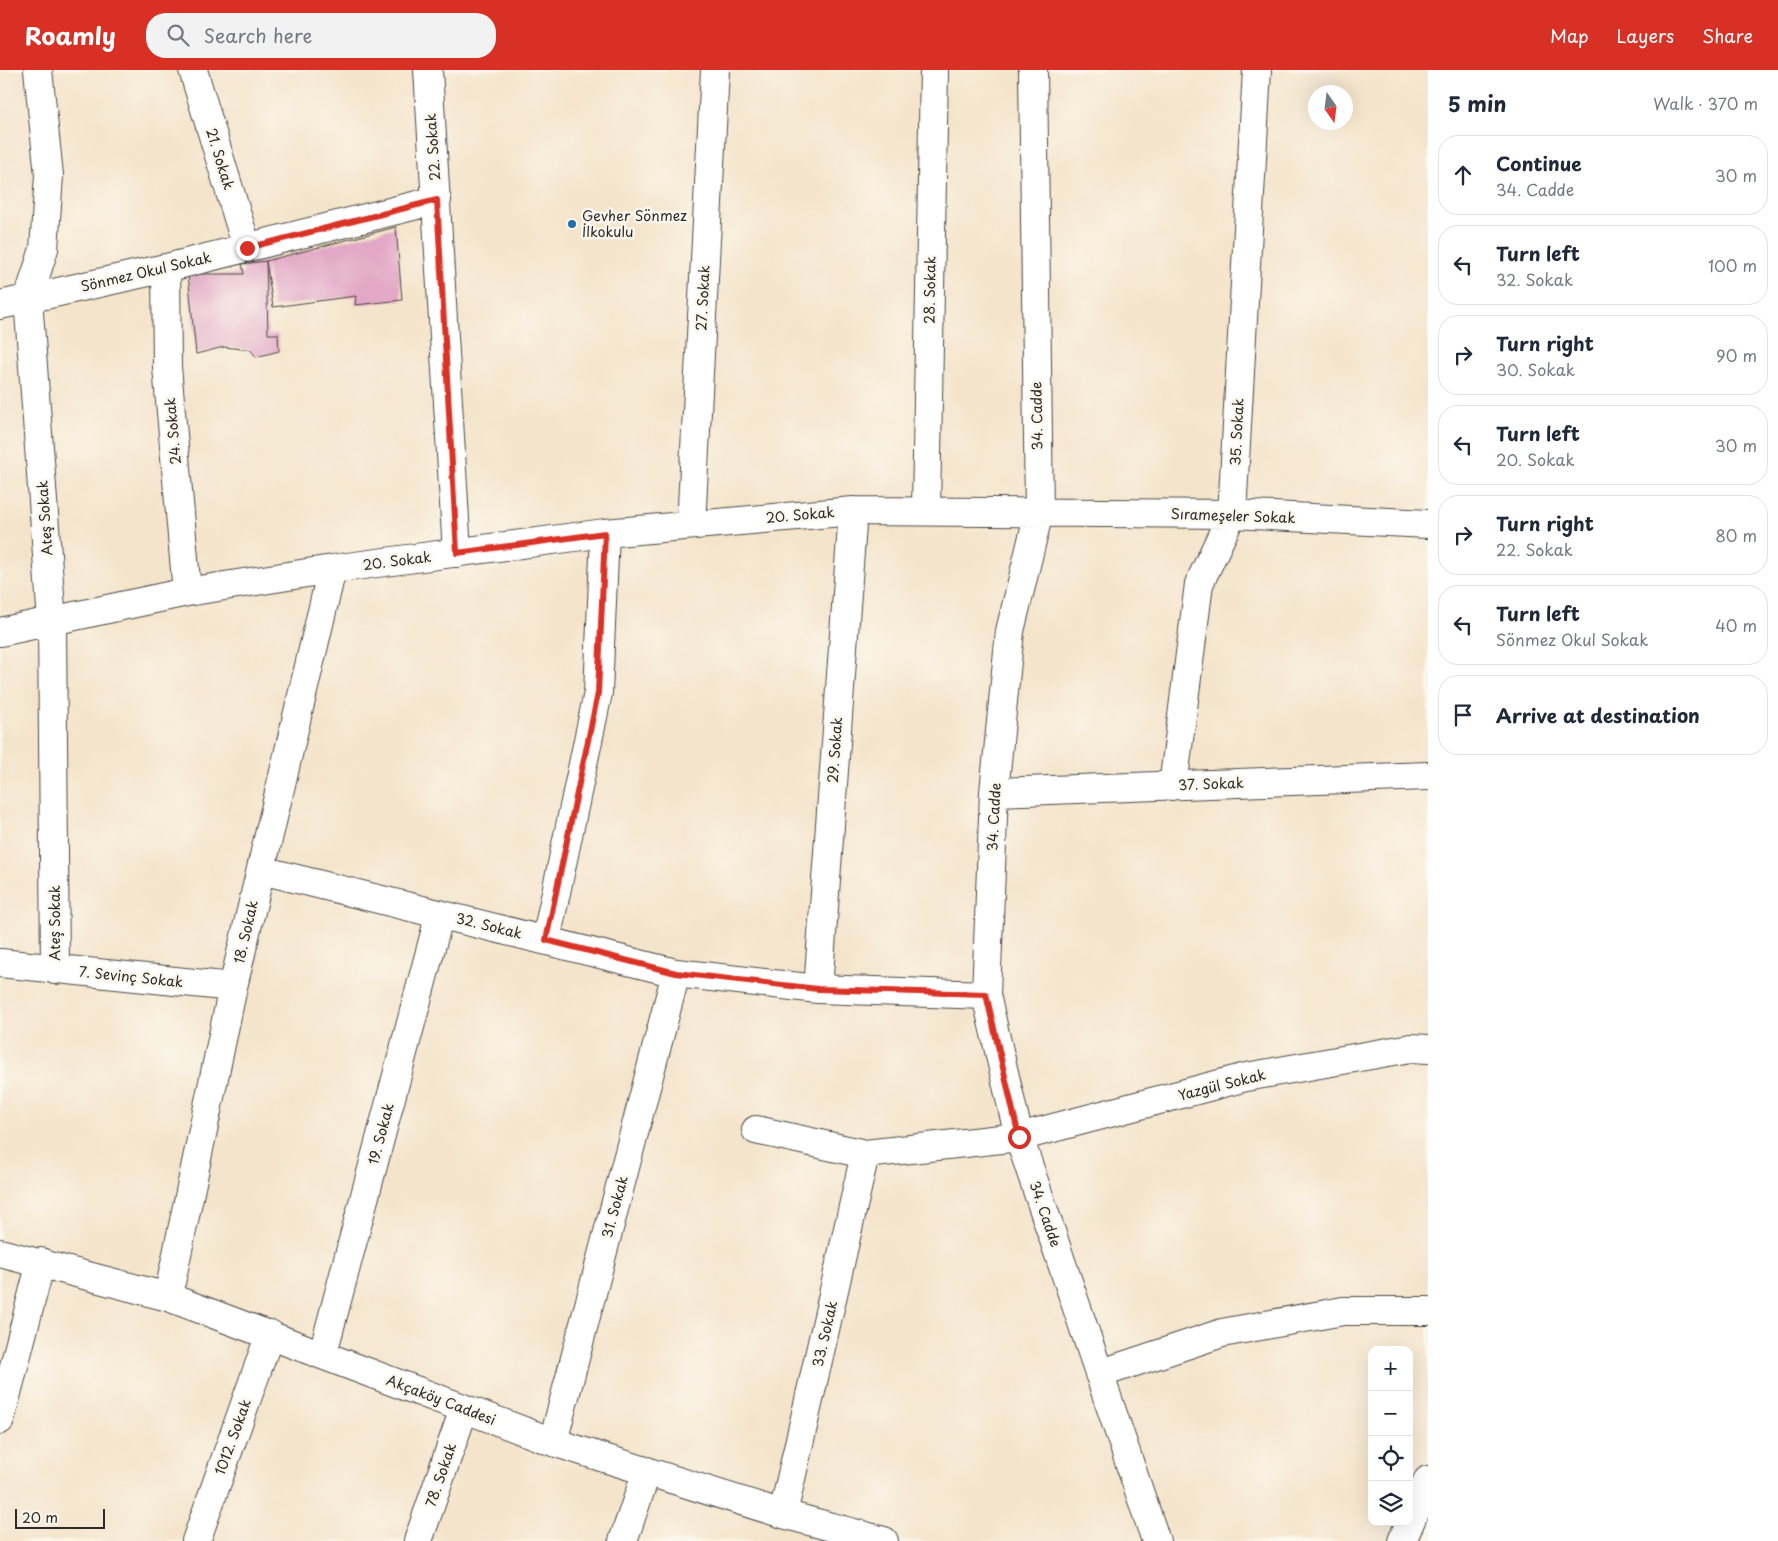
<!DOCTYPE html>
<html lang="en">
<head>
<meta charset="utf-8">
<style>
  :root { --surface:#fff; --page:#f2f2f3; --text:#1f2937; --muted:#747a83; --line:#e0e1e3; --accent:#d93025 }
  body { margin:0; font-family:"Playpen Sans",sans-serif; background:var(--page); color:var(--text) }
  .controls { position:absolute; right:15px; bottom:15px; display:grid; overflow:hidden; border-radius:10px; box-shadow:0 5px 20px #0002 }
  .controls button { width:45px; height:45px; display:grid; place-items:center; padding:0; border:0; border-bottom:1px solid var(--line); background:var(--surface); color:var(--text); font:25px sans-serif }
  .compass { position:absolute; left:1308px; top:15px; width:45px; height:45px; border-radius:50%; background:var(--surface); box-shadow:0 5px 20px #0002; rotate:166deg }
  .scale { position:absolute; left:15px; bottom:12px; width:90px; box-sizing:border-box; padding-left:5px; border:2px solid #2b2b2b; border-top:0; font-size:14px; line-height:18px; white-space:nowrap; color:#2b2b2b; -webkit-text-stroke:4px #fbf7ec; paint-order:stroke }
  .stop { position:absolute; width:15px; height:15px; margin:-11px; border:4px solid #d93025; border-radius:50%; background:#fff }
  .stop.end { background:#d93025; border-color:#fff; box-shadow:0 1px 5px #0008 }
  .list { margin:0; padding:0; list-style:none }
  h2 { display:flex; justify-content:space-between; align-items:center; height:65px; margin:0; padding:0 20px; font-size:21px }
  h2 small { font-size:16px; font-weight:400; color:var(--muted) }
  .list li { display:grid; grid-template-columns:32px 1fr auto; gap:15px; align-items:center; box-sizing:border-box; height:80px; margin:0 10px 10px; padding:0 10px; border:1px solid var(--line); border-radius:20px }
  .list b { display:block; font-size:19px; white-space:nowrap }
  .list p { margin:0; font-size:16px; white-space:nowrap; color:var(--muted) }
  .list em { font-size:16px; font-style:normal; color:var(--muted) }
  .icon { flex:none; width:28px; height:28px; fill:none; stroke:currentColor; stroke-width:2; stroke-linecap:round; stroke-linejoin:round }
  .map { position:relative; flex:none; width:1428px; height:1471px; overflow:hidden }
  header { display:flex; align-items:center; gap:30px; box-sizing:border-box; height:70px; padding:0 25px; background:var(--accent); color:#fff }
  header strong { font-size:24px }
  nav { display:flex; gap:28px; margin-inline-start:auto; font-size:18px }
  .search { width:350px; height:45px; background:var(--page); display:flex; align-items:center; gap:12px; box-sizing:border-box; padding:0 18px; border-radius:20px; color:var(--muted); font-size:19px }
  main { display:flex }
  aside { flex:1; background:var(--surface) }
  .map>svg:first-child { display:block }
  .building { fill:#e2a8c6 }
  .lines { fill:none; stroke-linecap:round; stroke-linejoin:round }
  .street-casing { stroke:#494743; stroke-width:30 }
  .street { stroke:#fff; stroke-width:28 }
  .route { stroke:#d93025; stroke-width:6 }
  .poi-dot { fill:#1f6fb2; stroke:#fbf7ec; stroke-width:2 }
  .labels { text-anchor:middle; stroke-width:5; stroke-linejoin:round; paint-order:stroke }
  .street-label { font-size:14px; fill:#2b2b2b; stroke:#fbf7ec }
  .poi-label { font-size:14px; fill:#2b2b2b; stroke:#fbf7ec; text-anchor:start }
</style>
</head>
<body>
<header>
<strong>Roamly</strong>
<div class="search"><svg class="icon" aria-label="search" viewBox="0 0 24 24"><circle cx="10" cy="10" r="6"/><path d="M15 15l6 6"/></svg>Search here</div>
<nav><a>Map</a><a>Layers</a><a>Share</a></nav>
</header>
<main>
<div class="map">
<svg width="1428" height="1471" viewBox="0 0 1428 1471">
  <rect width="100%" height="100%" fill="#fbf7ec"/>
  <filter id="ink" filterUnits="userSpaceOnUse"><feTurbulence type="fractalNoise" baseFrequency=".02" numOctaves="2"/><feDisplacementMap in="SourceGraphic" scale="10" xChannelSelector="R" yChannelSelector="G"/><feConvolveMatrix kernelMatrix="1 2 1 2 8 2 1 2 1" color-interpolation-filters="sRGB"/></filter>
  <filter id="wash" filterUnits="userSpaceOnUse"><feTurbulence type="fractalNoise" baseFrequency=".0096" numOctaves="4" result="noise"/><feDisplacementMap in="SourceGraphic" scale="20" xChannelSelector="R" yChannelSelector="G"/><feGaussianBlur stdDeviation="1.12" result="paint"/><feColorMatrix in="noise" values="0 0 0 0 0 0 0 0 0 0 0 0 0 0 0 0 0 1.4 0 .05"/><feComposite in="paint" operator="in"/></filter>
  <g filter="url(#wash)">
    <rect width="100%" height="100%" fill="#f4e4cb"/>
    <g id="blocks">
      <path class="building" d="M396,157L402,230L355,235L356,226L273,237L266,191L268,264H278L279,281L256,287L251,280L224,277L196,284L188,204H244L242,194L266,191Z"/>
    </g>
  </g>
  <g filter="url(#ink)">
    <use href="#blocks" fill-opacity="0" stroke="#494743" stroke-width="1"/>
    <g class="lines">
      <g class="street-casing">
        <path id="street" d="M38,0L49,105L44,179L28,229L52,552L55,900
          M193,0L247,178
          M428,0L457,483
          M1033,0L1039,442L1010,561L994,722L986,925L1019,1067L1156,1471
          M166,198L167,297L187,522
          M0,235L166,198L437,130
          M926,440L934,0
          M691,455L715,0
          M0,562L187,522L332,499L605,463L853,441L1232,444L1428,454
          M1173,716L1199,514L1232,444L1257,0
          M994,722L1428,706
          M261,800L676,903L818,919L986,925
          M546,870L598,623L605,463
          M0,893L233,917
          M818,919L853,441
          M756,1060L865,1084
          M0,1183L168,1227L553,1372L783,1444L884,1471
          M168,1227L233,917L332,499
          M323,1283L440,844
          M1099,1304L1222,1263L1343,1241H1428
          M0,1350L41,1192
          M553,1372L676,903
          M783,1444L865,1084L1019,1067L1246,1007L1411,978L1428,979
          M196,1471L270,1264
          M418,1471L464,1339
          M623,1471L647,1401
          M1402,1471L1428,1410"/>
      </g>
      <use href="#street" class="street"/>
    </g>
  </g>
  <g class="lines" filter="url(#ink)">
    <path class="route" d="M247,178L437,130L457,483L605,463L598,623L546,870L676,903L818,919L986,924L1019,1067"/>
  </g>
  <circle class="poi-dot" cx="572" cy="154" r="5"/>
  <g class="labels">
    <g class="street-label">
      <text transform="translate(433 77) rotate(-94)" y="5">22. Sokak</text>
      <text transform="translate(220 89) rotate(73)" y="5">21. Sokak</text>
      <text transform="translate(146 202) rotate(-13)" y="5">Sönmez Okul Sokak</text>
      <text transform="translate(930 220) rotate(-89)" y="5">28. Sokak</text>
      <text transform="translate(703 228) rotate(-87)" y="5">27. Sokak</text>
      <text transform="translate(1037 346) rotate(-91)" y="5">34. Cadde</text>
      <text transform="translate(173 361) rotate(-95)" y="5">24. Sokak</text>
      <text transform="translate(1237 362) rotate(-87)" y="5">35. Sokak</text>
      <text transform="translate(800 445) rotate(-5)" y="5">20. Sokak</text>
      <text transform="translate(1233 446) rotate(2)" y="5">Sırameşeler Sokak</text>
      <text transform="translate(45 448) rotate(-94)" y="5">Ateş Sokak</text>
      <text transform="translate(397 491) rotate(-7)" y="5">20. Sokak</text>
      <text transform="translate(835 680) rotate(-86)" y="5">29. Sokak</text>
      <text transform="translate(1211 714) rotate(-2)" y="5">37. Sokak</text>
      <text transform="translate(994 747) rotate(-87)" y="5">34. Cadde</text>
      <text transform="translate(55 853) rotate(-90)" y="5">Ateş Sokak</text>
      <text transform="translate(489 856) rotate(14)" y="5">32. Sokak</text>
      <text transform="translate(246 862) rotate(-77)" y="5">18. Sokak</text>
      <text transform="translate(131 907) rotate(6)" y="5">7. Sevinç Sokak</text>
      <text transform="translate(1222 1015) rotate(-14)" y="5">Yazgül Sokak</text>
      <text transform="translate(381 1064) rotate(-75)" y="5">19. Sokak</text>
      <text transform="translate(615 1137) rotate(-75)" y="5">31. Sokak</text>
      <text transform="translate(1045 1144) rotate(71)" y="5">34. Cadde</text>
      <text transform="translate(825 1264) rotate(-77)" y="5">33. Sokak</text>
      <text transform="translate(441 1330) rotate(21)" y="5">Akçaköy Caddesi</text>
      <text transform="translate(233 1367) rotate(-70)" y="5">1012. Sokak</text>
      <text transform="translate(441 1405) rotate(-71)" y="5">78. Sokak</text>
    </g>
    <g class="poi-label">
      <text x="582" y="151">Gevher Sönmez<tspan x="582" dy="16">İlkokulu</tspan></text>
    </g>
  </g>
</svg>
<div class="controls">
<button>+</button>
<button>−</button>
<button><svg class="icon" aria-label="locate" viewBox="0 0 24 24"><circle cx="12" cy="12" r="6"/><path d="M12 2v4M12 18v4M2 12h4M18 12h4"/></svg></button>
<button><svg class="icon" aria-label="layers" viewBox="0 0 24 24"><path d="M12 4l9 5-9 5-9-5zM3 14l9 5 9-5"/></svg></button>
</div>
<svg class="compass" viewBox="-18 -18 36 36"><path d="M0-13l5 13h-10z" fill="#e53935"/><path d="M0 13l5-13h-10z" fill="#747a83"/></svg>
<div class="scale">20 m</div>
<div class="stop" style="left:1019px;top:1067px"></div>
<div class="stop end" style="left:247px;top:178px"></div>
</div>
<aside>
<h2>5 min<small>Walk · 370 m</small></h2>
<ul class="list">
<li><svg class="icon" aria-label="ahead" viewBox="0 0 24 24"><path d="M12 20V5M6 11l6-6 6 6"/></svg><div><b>Continue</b><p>34. Cadde</p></div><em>30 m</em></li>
<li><svg class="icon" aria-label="left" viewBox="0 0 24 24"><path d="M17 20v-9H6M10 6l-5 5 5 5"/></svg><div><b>Turn left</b><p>32. Sokak</p></div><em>100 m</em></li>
<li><svg class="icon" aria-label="right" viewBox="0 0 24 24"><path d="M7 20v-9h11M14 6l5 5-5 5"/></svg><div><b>Turn right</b><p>30. Sokak</p></div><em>90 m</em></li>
<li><svg class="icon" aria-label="left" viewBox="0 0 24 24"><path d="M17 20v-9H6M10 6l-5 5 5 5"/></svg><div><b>Turn left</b><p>20. Sokak</p></div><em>30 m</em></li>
<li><svg class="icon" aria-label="right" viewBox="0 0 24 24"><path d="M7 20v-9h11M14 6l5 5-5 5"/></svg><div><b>Turn right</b><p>22. Sokak</p></div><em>80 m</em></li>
<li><svg class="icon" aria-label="left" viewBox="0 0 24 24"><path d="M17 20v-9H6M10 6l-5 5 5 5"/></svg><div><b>Turn left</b><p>Sönmez Okul Sokak</p></div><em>40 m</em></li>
<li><svg class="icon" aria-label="arrive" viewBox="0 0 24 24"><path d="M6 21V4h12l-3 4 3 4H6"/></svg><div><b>Arrive at destination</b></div></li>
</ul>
</aside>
</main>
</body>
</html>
